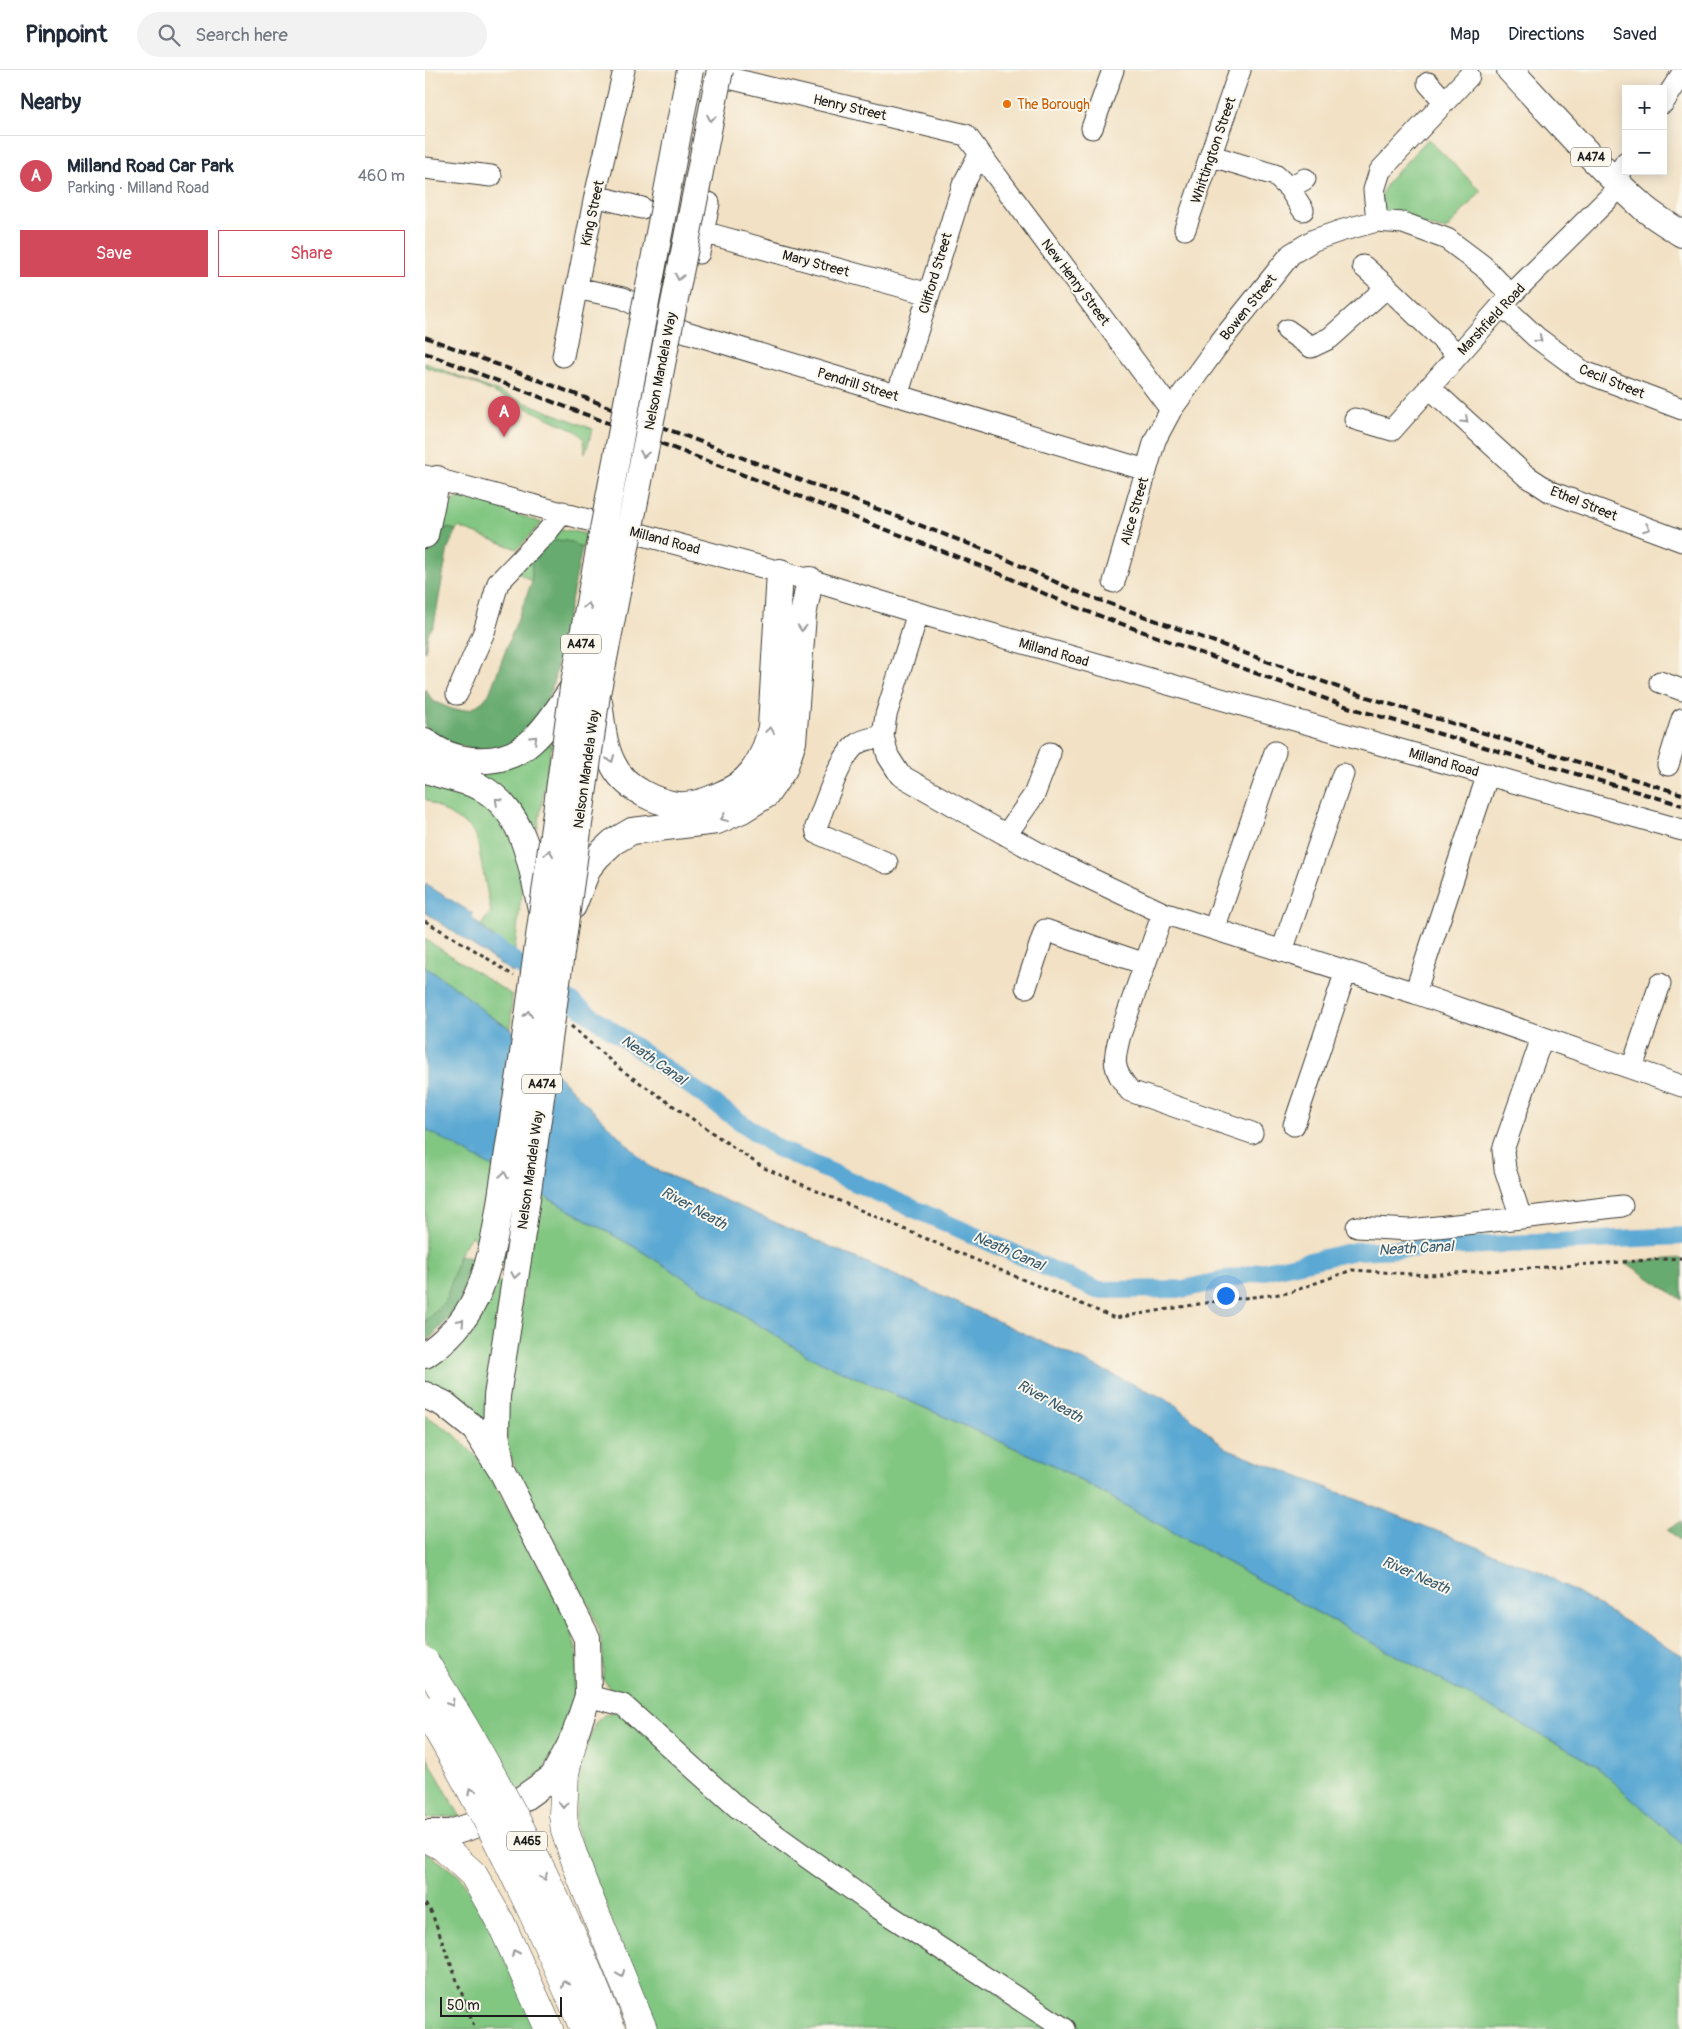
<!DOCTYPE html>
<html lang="en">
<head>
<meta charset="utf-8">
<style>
  :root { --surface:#fff; --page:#f2f2f3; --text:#1f2937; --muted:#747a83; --line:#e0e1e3; --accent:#d1495b }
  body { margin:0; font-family:Pangolin,sans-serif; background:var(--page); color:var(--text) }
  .controls { position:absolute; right:15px; top:15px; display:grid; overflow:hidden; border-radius:0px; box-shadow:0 2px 12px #0003 }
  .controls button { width:45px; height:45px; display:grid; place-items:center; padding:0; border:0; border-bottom:1px solid var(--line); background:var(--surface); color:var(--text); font:25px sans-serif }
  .scale { position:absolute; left:15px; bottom:12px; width:122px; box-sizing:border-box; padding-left:5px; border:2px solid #1c1c1c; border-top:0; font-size:14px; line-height:18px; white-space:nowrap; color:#1c1c1c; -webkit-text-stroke:4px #fbf7ec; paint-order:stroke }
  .you { position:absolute; left:800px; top:1225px; width:18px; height:18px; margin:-12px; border:4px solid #fff; border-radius:50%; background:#1a73e8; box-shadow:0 0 0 8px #1a73e833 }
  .badge { display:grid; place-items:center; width:32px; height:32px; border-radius:50%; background:var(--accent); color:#fff; font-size:16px; font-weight:700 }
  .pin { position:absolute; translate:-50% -41px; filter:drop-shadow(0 1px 2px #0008) }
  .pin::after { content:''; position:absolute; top:26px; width:18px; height:15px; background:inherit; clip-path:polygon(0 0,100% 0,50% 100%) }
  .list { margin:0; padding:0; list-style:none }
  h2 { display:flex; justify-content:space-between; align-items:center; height:65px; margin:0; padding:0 20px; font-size:21px }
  h2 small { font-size:16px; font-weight:400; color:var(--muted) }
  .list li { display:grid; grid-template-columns:32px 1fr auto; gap:15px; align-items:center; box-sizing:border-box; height:80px; padding:0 20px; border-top:1px solid var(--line) }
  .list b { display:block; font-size:19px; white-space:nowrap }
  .list p { margin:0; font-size:16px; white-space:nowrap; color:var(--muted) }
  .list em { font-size:16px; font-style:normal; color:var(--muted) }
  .actions { display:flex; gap:10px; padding:15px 20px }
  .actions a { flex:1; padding:11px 0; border:1px solid var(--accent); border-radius:0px; text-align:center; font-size:18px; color:var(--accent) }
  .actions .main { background:var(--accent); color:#fff }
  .icon { flex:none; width:28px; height:28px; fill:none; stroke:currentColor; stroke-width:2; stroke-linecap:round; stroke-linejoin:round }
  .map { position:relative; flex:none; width:1257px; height:1959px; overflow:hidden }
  header { display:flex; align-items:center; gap:30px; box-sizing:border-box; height:70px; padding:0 25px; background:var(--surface); border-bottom:1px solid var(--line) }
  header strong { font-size:24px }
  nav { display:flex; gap:28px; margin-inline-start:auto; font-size:18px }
  .search { width:350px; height:45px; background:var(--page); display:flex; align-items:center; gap:12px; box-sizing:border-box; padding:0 18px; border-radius:28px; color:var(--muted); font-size:19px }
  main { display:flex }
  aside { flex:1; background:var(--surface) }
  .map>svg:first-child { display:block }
  .green { fill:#81c681; stroke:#4e714e }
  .forest { fill:#68ab6f; stroke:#426446 }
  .water { fill:#5aa8d3; stroke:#3b6278 }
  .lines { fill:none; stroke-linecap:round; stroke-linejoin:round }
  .canal { stroke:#5aa8d3; stroke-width:18 }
  .minor-casing { stroke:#3c3a35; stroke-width:23 }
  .major-casing { stroke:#3c3a35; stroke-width:28 }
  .highway-casing { stroke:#3c3a35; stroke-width:29 }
  .path { stroke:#3c3a35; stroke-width:3; stroke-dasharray:4 4; stroke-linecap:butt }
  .minor { stroke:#fff; stroke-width:21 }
  .major { stroke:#fff; stroke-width:26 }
  .highway { stroke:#fff; stroke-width:28 }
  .rail { stroke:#1c1c1c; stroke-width:4; stroke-dasharray:8 4; stroke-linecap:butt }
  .major-bridge-casing { stroke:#3c3a35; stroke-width:28; stroke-linecap:butt }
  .highway-bridge-casing { stroke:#3c3a35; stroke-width:29; stroke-linecap:butt }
  .major-bridge { stroke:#fff; stroke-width:26 }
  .highway-bridge { stroke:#fff; stroke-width:28 }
  .oneway { stroke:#999 }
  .food-dot { fill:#e8710a; stroke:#fbf7ec; stroke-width:2 }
  .labels { text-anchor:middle; stroke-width:4; stroke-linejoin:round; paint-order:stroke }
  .shield { fill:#fbf7ec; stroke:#5f5e5a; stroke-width:1 }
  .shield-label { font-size:12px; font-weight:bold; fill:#1c1c1c }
  .food-label { font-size:14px; fill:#c56008; stroke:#fbf7ec; text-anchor:start }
  .street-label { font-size:14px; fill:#1c1c1c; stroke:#fbf7ec }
  .water-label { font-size:15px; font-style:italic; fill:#385b6e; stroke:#fbf7ec }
</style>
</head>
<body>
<header>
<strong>Pinpoint</strong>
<div class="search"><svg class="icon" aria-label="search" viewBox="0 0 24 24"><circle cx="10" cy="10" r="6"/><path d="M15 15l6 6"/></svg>Search here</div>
<nav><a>Map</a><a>Directions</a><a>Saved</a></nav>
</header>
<main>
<aside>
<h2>Nearby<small></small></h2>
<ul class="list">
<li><span class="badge">A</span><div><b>Milland Road Car Park</b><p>Parking · Milland Road</p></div><em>460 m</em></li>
</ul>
<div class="actions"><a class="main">Save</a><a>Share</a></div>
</aside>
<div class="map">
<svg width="1257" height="1959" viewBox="0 0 1257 1959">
  <rect width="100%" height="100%" fill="#fbf7ec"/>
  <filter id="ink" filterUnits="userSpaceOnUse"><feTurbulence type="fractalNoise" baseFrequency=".02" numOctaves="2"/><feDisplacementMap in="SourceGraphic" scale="10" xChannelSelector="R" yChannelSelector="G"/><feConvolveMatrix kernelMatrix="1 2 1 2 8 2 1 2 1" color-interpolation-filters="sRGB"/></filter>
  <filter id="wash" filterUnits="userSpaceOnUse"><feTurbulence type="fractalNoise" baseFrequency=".0096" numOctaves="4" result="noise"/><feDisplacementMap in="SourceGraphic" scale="20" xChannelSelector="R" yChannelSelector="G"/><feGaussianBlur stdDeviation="1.12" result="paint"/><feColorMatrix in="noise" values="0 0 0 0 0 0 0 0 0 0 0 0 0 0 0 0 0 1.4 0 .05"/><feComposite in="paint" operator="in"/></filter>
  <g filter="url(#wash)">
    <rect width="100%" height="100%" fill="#f2e1c4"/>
    <path class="green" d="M1003,69L1056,121L1021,160L959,146L956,124L965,109Z
      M0,293L168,359L160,384L159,369L151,361L44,311L0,297Z
      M39,426L48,428L117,453L92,479L33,457L31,460L22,458L11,463C17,442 17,434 39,426Z
      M132,458L161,464L157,479L154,476L120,472Z
      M107,484V511L90,501Z
      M129,660L112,763L107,762L57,709L59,701Z
      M0,708L49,724L82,755L96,799V825L89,887L56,855L66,842L51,765L43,756L0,729Z
      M0,869L87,925L86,959L62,944L33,919L0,897Z
      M0,1059L213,1179L383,1286L628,1395L866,1528L1169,1694L1257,1774V1959H229L150,1757L153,1702L170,1653L179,1645L190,1641V1625L178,1609V1585L174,1560L165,1537L91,1400L82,1374L81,1333L99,1215L46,1166L34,1185L21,1230L0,1252Z
      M70,1211L77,1212L60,1350L0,1316V1299L17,1288L57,1242L67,1228Z
      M0,1345L29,1364L53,1388L63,1402L142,1548L152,1583V1619L144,1654L118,1701L91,1725L32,1621L0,1569Z
      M0,1684L35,1746L0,1749Z
      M0,1781L34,1806L53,1832L112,1959H0Z"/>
    <path class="forest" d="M22,458L31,460L23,478L9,555L3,564L0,582V485C4,471 8,464 22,458Z
      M134,470L147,472L157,479L129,610L122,634L102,661L82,677L57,681L33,676L9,664L0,657V619L8,631L29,640L46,639L58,631L64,624L107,511V484L120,472Z
      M34,1185L50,1189L38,1233L0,1274V1252L21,1230Z
      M1257,1188V1230L1200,1192Z
      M1257,1451V1472L1242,1460Z"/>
    <path class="water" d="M0,814L47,843V848L89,887L88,903L0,842Z
      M0,897L33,919L62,944L86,959L225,1097L553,1242L747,1332L801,1378L1116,1502L1257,1585V1774L1169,1694L866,1528L628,1395L383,1286L213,1179L0,1059Z"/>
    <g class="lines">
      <path class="canal" d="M70,877L352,1078L672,1220L758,1219L930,1181L1257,1166"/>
    </g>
  </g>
  <g filter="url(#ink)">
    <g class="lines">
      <g class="minor-casing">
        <path id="minor" d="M308,9L541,65L746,340
          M1003,13L1019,31
          M1238,33L1257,4
          M667,58L688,0
          M787,86L850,105L864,118L878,140
          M0,98L66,106
          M1190,109L1201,92
          M864,118L880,109
          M170,126L217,138
          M952,151L949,120L955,101L1044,6
          M760,159L815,0
          M278,162L504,224
          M274,183L284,133
          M938,196L962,217L1033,285
          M151,218L198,228L258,261L721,400
          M1078,236L1111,267L1157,301L1257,339
          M862,260L886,277L905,268L962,217
          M138,286L170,126L199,0
          M1004,317L1100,405L1126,422L1257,471
          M472,326L538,115L555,83
          M930,349L967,360L1086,225L1196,116
          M0,406L385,510L493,543L1257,760
          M689,512L730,370L746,340L796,271L866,184L889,170L915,161L952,151L978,153L1022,169L1058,196L1086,225
          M493,543L461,645L458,666L463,686L475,705L624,789L738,843L990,923L1257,1016
          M1235,612L1257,620
          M32,624L59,562L73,513L122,462L138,442
          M458,666C450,668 438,669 432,674C415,685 399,737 391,757L392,763L462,793
          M1243,695L1257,649
          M581,765L609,725L625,683
          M738,843L695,965C688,992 687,999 705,1021L827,1063
          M789,859L850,682
          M857,881L918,704
          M601,917L620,860L720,894
          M990,923L1063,704
          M1117,968L1078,1080L1080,1099L1096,1148L1197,1136
          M1207,998L1235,914
          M869,1055L921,901
          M932,1157L984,1160L1096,1148
          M163,1626L198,1635L313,1738L450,1836L640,1959"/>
      </g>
      <g class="major-casing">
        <path id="major" d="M1085,0C1129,47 1171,95 1219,138C1231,148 1245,156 1257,164
          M0,465L12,409
          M174,632C177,652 178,674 187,692C193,706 206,717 219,724C230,730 240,733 252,735C274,737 314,720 327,702C338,688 343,673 346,657L355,502
          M0,671C28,695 78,698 106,672C123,657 135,636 148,618
          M0,699C17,707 38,709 55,717C100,741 106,794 116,839
          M148,836L163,798L173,786L188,772L207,761L292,751L317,740L341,725L359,699L368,672L378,545L385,510
          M0,1285C50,1252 62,1208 72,1153
          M0,1325L19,1334L50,1359L78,1403L162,1568L163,1626L148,1670L128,1707L69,1749L25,1763H0
          M76,1393L71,1364L72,1326L98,1157"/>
      </g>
      <g class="highway-casing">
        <path id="highway" d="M148,1670L140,1703L138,1745L140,1761L157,1810L218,1959
          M0,1767L18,1777L48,1804L76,1853L124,1959"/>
      </g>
      <path class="path" d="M0,851L51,881L89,906
        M146,956L195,999L337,1097L520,1177L690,1248L792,1231L863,1223L927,1200L1001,1205L1257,1188
        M0,1834L6,1841L50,1959"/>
      <use href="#minor" class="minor"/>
      <use href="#major" class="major"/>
      <use href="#highway" class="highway"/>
      <path class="rail" d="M0,267L568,483L650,521L929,623L1257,724
        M0,283L564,499L645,535L926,638L1257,735"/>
      <g class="major-bridge-casing">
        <path id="major-bridge" d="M72,1153L97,991L148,618L265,0
          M98,1157L172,624L295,0"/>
      </g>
      <g class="highway-bridge-casing">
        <path id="highway-bridge" d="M0,1592C73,1708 137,1831 186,1959
          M0,1640C23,1676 43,1714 63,1752C98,1820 130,1889 159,1959"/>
      </g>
      <use href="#major-bridge" class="major-bridge"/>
      <use href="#highway-bridge" class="highway-bridge"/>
    </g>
    <defs><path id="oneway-chevron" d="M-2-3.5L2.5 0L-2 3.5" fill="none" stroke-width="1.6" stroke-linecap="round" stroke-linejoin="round" transform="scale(1.25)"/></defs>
    <g class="oneway">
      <use href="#oneway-chevron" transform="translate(286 48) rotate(101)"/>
      <use href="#oneway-chevron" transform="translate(254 207) rotate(101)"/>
      <use href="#oneway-chevron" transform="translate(1114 269) rotate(39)"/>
      <use href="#oneway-chevron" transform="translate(1040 350) rotate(43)"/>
      <use href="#oneway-chevron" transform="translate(219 384) rotate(101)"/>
      <use href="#oneway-chevron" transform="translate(1222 458) rotate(21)"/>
      <use href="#oneway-chevron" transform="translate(163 536) rotate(-79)"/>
      <use href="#oneway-chevron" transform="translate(377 558) rotate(94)"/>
      <use href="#oneway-chevron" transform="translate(345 660) rotate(-83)"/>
      <use href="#oneway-chevron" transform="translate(109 669) rotate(-44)"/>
      <use href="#oneway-chevron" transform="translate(186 689) rotate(67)"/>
      <use href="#oneway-chevron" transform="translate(73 731) rotate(-137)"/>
      <use href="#oneway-chevron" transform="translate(299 748) rotate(158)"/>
      <use href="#oneway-chevron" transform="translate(124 783) rotate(-82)"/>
      <use href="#oneway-chevron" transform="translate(103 944) rotate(-83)"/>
      <use href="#oneway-chevron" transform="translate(79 1105) rotate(-81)"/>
      <use href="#oneway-chevron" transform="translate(90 1205) rotate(99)"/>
      <use href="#oneway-chevron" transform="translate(36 1252) rotate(-48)"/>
      <use href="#oneway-chevron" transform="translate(26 1633) rotate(58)"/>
      <use href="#oneway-chevron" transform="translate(46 1721) rotate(-118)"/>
      <use href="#oneway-chevron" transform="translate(138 1735) rotate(91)"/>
      <use href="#oneway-chevron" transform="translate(119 1807) rotate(64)"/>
      <use href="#oneway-chevron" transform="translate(90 1883) rotate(-114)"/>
      <use href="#oneway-chevron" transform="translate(196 1904) rotate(68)"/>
      <use href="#oneway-chevron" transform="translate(140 1914) rotate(-114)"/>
    </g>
  </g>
  <circle class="food-dot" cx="582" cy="34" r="5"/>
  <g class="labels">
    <g class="shield">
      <rect x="1146" y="77.5" width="40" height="19" rx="4"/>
      <rect x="136" y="564.5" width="40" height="19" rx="4"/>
      <rect x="97" y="1004.5" width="40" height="19" rx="4"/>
      <rect x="82" y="1761.5" width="40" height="19" rx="4"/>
    </g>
    <g class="shield-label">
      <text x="1166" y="91">A474</text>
      <text x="156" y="578">A474</text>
      <text x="117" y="1018">A474</text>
      <text x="102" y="1775">A465</text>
    </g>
    <g class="food-label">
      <text x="592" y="39">The Borough</text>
    </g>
    <g class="street-label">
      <text transform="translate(425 37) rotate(13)" y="5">Henry Street</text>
      <text transform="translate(788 80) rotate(-71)" y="5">Whittington Street</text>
      <text transform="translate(167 143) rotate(-78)" y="5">King Street</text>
      <text transform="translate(391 193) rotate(15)" y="5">Mary Street</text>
      <text transform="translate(510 203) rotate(-73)" y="5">Clifford Street</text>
      <text transform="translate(651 212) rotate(53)" y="5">New Henry Street</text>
      <text transform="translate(823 237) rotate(-51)" y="5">Bowen Street</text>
      <text transform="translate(1066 249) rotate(-47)" y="5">Marshfield Road</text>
      <text transform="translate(235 301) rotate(-79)" y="5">Nelson Mandela Way</text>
      <text transform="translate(1187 311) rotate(22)" y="5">Cecil Street</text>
      <text transform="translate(433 314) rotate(17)" y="5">Pendrill Street</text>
      <text transform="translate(1159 433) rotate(22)" y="5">Ethel Street</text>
      <text transform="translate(709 441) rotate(-74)" y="5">Alice Street</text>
      <text transform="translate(240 470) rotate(15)" y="5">Milland Road</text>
      <text transform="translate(629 582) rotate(16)" y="5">Milland Road</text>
      <text transform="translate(1019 692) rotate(16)" y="5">Milland Road</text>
      <text transform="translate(161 699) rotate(-82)" y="5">Nelson Mandela Way</text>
      <text transform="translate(105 1100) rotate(-82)" y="5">Nelson Mandela Way</text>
    </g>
    <g class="water-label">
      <text transform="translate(229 990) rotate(35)" y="5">Neath Canal</text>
      <text transform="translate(269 1138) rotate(29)" y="5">River Neath</text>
      <text transform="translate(991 1178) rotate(-3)" y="5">Neath Canal</text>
      <text transform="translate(584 1181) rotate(24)" y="5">Neath Canal</text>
      <text transform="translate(625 1331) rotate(29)" y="5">River Neath</text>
      <text transform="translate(991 1505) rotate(24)" y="5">River Neath</text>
    </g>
  </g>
</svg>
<div class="controls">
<button>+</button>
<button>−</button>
</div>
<div class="scale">50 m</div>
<div class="you"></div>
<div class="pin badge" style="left:79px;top:367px">A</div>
</div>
</main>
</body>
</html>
